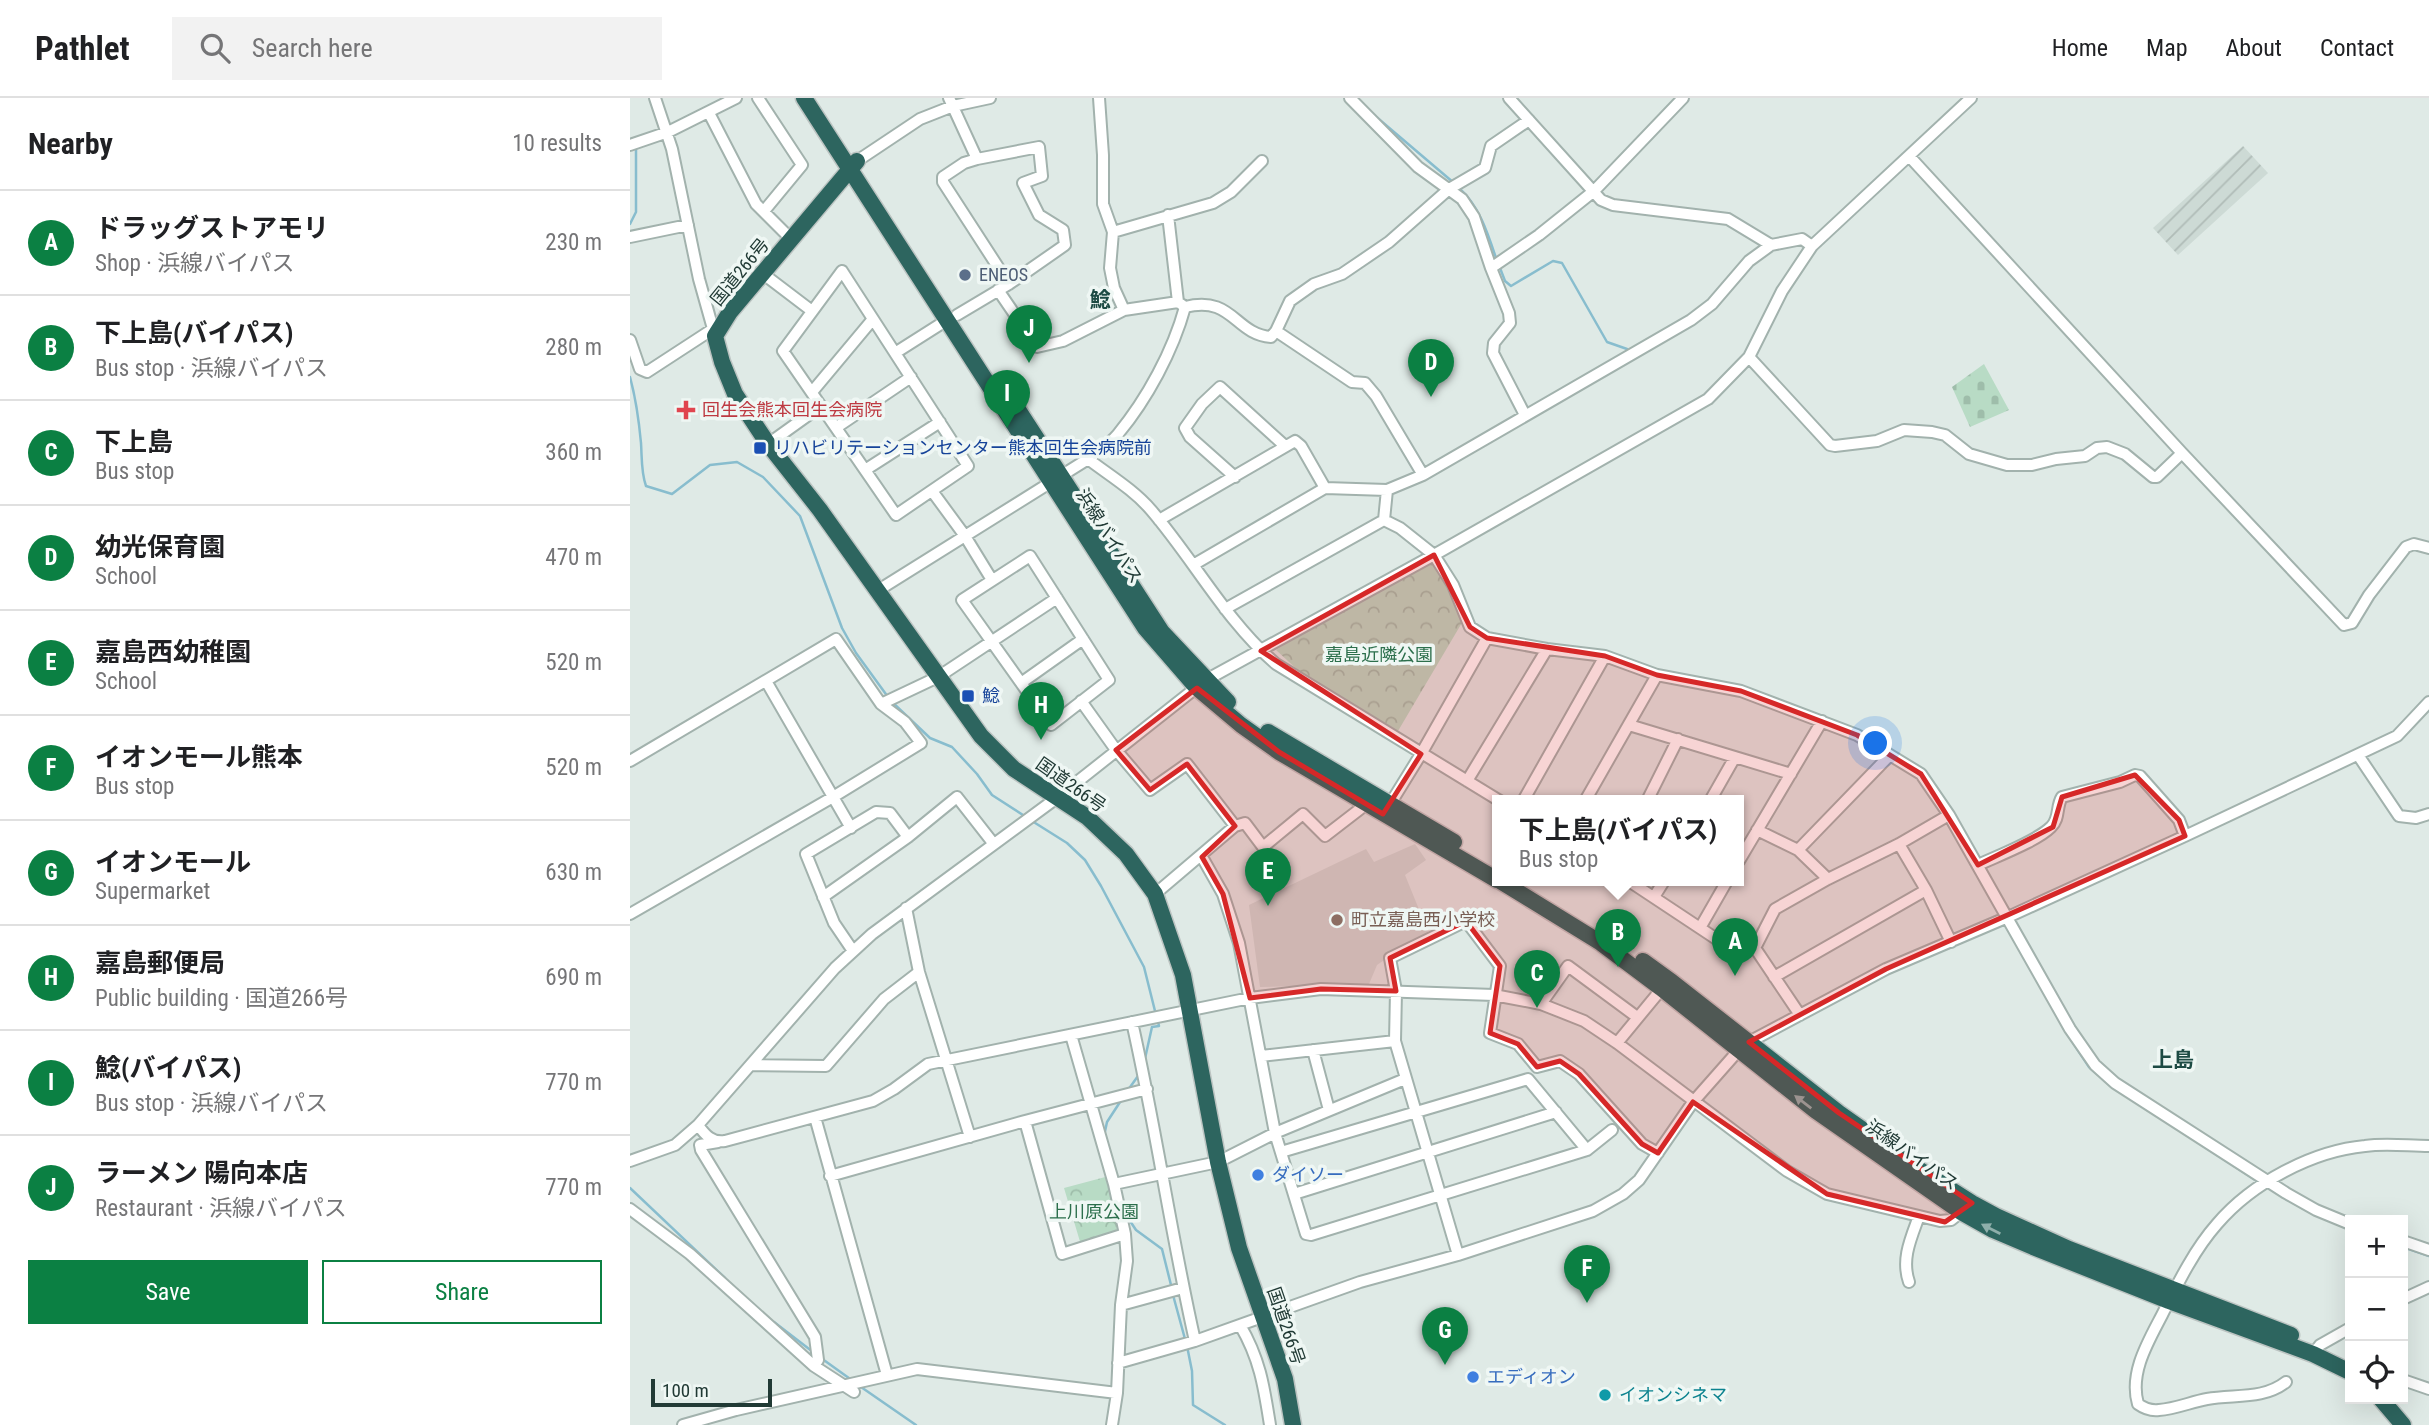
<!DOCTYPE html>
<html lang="en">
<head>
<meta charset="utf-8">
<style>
  :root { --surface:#fff; --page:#f2f2f2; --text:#202124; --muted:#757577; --line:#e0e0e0; --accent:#0b8043 }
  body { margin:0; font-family:"Roboto Condensed","Noto Sans JP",sans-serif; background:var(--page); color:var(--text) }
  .controls { position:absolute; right:21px; bottom:21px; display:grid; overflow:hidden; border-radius:0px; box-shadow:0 7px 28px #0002 }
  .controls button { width:63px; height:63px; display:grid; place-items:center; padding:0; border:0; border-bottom:2px solid var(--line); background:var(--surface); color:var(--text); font:35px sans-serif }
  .scale { position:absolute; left:21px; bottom:18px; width:121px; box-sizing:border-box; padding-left:7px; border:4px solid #213a35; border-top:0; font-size:19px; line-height:24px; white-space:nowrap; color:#213a35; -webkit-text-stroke:5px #eff7f4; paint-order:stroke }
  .you { position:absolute; left:1246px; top:646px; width:24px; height:24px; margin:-18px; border:5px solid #fff; border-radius:50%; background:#1a73e8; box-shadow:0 0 0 10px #1a73e833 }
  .badge { display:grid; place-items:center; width:46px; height:46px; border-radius:50%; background:var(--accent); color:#fff; font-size:23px; font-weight:700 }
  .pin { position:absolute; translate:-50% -58px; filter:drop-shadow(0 2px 4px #0008) }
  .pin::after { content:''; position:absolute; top:37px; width:24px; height:21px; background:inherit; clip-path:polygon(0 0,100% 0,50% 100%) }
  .popup { position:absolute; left:862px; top:697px; width:252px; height:91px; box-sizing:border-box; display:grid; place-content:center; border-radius:0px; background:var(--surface); filter:drop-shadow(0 2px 5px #0005); font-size:23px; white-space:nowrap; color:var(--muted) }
  .popup b { font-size:26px; color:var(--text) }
  .popup::after { content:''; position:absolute; left:50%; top:100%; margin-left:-14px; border:14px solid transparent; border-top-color:var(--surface) }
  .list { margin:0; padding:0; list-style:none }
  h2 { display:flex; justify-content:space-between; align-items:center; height:91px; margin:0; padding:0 28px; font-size:30px }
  h2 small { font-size:23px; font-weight:400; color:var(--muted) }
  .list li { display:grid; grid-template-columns:46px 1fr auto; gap:21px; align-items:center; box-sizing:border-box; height:105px; padding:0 28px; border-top:2px solid var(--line) }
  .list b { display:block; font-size:26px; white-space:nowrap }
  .list p { margin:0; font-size:23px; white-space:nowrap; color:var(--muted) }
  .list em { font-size:23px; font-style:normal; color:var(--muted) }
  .actions { display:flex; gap:14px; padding:21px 28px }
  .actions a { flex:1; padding:16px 0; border:2px solid var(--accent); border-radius:0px; text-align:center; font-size:24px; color:var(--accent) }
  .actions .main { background:var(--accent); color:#fff }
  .icon { flex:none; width:38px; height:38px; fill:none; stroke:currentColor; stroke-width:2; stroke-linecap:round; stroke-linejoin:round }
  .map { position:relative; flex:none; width:1799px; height:1327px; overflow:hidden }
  header { display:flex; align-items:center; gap:42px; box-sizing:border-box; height:98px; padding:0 35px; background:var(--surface); border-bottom:2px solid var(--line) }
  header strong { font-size:33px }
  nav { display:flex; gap:38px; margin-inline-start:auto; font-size:24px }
  .search { width:490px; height:63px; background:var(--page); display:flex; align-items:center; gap:18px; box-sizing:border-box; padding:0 24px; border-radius:0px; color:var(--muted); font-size:26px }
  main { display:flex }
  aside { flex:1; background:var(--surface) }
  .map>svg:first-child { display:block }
  .built { fill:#cddad5 }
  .industrial { fill:url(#industrial-furrows) }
  .cemetery { fill:url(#cemetery-stones) }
  .park { fill:url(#park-crowns) }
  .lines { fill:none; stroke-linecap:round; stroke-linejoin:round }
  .stream { stroke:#88bdce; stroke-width:2.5 }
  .minor-casing { stroke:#a2b2ad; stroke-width:14 }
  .highway-casing { stroke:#bcc4c2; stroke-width:19 }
  .minor { stroke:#fff; stroke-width:10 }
  .highway { stroke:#2d655f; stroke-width:16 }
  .oneway { fill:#8eaeaa }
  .marked { fill:#d62828; fill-opacity:0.2; stroke:#d62828; stroke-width:5; stroke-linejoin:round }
  .service-dot { fill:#5c6f8a; stroke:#eff7f4; stroke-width:2.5 }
  .health-dot { fill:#e0444e; stroke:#eff7f4; stroke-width:2.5 }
  .transit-dot { fill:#1a4fb4; stroke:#eff7f4; stroke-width:2.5 }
  .education-dot { fill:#8d6e63; stroke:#eff7f4; stroke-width:2.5 }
  .shop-dot { fill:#3f7fe0; stroke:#eff7f4; stroke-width:2.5 }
  .culture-dot { fill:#0f9aa8; stroke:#eff7f4; stroke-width:2.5 }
  .labels { text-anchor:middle; stroke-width:7; stroke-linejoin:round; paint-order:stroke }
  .street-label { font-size:18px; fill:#213a35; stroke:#eff7f4 }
  .service-label { font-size:18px; fill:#4e5e75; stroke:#eff7f4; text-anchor:start }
  .health-label { font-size:18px; fill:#be3a42; stroke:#eff7f4; text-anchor:start }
  .transit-label { font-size:18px; fill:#164399; stroke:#eff7f4; text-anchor:start }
  .park-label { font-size:18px; fill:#2c6f4c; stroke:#eff7f4 }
  .education-label { font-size:18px; fill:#785e54; stroke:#eff7f4; text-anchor:start }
  .shop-label { font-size:18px; fill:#366cbe; stroke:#eff7f4; text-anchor:start }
  .culture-label { font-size:18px; fill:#0d838f; stroke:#eff7f4; text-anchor:start }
  .quarter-label { font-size:21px; font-weight:bold; fill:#1d4b44; stroke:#eff7f4 }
</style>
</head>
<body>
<header>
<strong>Pathlet</strong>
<div class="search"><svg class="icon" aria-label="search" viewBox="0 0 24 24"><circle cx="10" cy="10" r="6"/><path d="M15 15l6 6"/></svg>Search here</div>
<nav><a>Home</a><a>Map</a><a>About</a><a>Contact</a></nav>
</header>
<main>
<aside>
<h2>Nearby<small>10 results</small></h2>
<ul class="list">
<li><span class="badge">A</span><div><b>ドラッグストアモリ</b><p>Shop · 浜線バイパス</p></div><em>230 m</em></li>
<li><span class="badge">B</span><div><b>下上島(バイパス)</b><p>Bus stop · 浜線バイパス</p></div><em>280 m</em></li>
<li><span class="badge">C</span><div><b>下上島</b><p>Bus stop</p></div><em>360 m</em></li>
<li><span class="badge">D</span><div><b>幼光保育園</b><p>School</p></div><em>470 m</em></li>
<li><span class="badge">E</span><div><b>嘉島西幼稚園</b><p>School</p></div><em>520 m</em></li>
<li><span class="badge">F</span><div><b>イオンモール熊本</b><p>Bus stop</p></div><em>520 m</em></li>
<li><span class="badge">G</span><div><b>イオンモール</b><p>Supermarket</p></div><em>630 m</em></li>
<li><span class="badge">H</span><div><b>嘉島郵便局</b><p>Public building · 国道266号</p></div><em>690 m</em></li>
<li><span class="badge">I</span><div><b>鯰(バイパス)</b><p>Bus stop · 浜線バイパス</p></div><em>770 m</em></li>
<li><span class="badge">J</span><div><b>ラーメン 陽向本店</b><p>Restaurant · 浜線バイパス</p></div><em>770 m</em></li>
</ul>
<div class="actions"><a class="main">Save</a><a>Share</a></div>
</aside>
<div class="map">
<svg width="1799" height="1327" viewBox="0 0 1799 1327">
  <defs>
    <pattern id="industrial-furrows" width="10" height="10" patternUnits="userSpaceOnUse" patternTransform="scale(1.75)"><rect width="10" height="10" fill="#cddad5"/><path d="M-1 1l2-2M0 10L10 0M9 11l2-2" fill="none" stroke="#b0bcb7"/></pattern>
    <pattern id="cemetery-stones" width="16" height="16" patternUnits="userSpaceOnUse" patternTransform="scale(1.75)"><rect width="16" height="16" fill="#b8dbc5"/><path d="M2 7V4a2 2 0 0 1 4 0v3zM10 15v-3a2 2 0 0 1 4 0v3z" fill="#9ebdaa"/></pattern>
    <pattern id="park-crowns" width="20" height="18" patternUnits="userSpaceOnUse" patternTransform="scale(1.75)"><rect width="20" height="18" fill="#b8dbc5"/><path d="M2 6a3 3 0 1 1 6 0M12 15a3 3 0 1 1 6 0" fill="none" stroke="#9ebdaa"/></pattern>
  </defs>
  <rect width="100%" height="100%" fill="#dfeae6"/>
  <path class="built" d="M785,746L796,762L775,777L799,836L770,851L747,867L739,886L630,889L619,807L736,751L744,764Z"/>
  <path class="industrial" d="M1613,48L1638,75L1548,157L1523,130Z"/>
  <path class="cemetery" d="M1354,266L1379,312L1340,329L1322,289Z"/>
  <path class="park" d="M804,464L820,489L833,523L768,633L671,575L646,552L685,528Z
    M479,1078L493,1137L451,1147L434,1090Z"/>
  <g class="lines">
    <path class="stream" d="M744,17L824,85
      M829,90C850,109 858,136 867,163
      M0,126L6,114V47
      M870,170L875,183L881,188L923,163L932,165L977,244L997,251
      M0,279C6,301 9,323 11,345C12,360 11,374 16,388L42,396L80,367L107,364L133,379L170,418L212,530L226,555L258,599
      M262,604L300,640L322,649L347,676L362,697L396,719
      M402,723L437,745L455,762L471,788L514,869L526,917
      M1434,931L1459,969L1467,976
      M514,965L522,929L529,928L528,924
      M498,992L508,978
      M1492,995L1630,1085
      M474,1038L477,1024L492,1001
      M0,1090L95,1180
      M1654,1100L1672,1110
      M496,1117L506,1132L532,1151L542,1191
      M1776,1150L1799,1158
      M543,1197L555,1241
      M144,1224L183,1254
      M557,1248L562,1273L563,1307L595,1327
      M191,1260L223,1283
      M231,1289L286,1327"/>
    <g class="minor-casing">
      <path id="minor" d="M25,0L42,51L69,181L85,238
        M128,0L172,67L134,113
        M319,0L347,61L409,49L412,78L393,85L409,117L433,132L435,147L379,186L327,217
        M469,0L473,57V106L483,134L480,170L484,190L494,212
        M720,0L788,69L832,101L844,119L861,170L879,215L880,225L864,245L863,255L895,317
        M879,0L971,102L983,107L1098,121L1141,147
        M79,15L126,106L161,141
        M0,47L38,34L106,0
        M1279,58L1552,355L1714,527L1722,525L1739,497L1776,449L1784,446L1799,450
        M347,61L334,65L313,79V84L379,186
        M227,63L290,21L323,8L360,0
        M538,117L548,204
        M483,134L583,105L601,94L632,63
        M0,139L58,127
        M861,170L909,137L964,93L1053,0
        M212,173L338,368L266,417L153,253Z
        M132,175L182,213
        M368,192L407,249L433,243L494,212L548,204L555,209C603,197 604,236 641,239L646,233L660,203L684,186L712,176L759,144L819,91L855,70L861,48L899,22
        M646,233L722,284L735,285L746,298L793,377
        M0,242L10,271L17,274L83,231
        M265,255L317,222
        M1119,259L1200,347L1205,348L1247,343L1274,332L1302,334L1315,337L1339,356L1377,367H1402L1426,361L1455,358L1467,350L1477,349L1495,356L1523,379H1527L1552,355
        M182,294L243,221
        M207,329L281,279
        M138,346L191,308
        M458,361C479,377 504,392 521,412C564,462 596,523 646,566L870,703
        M235,372L310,324
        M605,379L560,339L555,330L572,306L590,289L655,348
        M302,393L335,438L362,482
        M529,422L665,343L671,348L695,390
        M754,422L770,430L804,457L823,487L840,529L857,540L917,551L975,558L1027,577L1111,593L1227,637L1291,676L1319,717L1440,931L1465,967L1485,985L1656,1095L1686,1112L1720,1126
        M754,422L757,392
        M400,458L479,582L421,627L332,502Z
        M563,467L695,390L757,392L793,377L1061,222L1082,206L1119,163L1141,147L1172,141L1182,148
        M247,493L458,361C468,353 480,346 488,336C517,301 543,253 555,209
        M595,511L754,422
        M136,583L221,730
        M391,585L453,541
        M451,603L486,652L520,692L557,666L605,728
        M251,606L308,579L427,500
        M999,627L1161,676
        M1728,657L1769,718L1786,720L1799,716
        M0,663L206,541L251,606L275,624L291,645L203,699L0,816
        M837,683L917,551
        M893,703L975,558
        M955,703L1027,577
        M1017,703L1048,641
        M1080,703L1105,659
        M757,711L791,656L857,540
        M1127,732L1168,752L1198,781
        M1269,746L1296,792L1321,844
        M1168,752L1260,657
        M572,759L593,796L609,845L645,1035L676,1136L681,1137L957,1052L982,1032
        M1109,763L1192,623
        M1348,767C1367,758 1407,743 1421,729C1430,721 1426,708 1432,699L1490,684L1505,677L1510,678L1549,722L1555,738
        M999,783L1091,844L1097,846L1121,844L1170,917
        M525,796L605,728L615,725L633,749L673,716L695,738L730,711
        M193,799L278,739L327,699L363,745
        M1024,799L1034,783
        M276,810L289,874L340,1039
        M1070,830L1097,783
        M1126,848L1145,811L1198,781L1269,746L1319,717
        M223,853L204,825L176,756L246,714L260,715L278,739
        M1144,879L1296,792
        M911,906L938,868L1007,919
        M502,924C526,1030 541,1137 565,1243
        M441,937L484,1086L495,1136L497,1163L491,1207L487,1295L482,1327
        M987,945L1034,888
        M683,952L699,1012
        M631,958L765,943
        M121,967L196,968L254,901L289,874
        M185,1019L257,1277
        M68,1027C75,1037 82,1045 95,1043L243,1003L264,991L298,966L620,900L691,891L864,897L911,906L954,923L987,945L1157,1073L1197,1096L1310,1123L1321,1122L1335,1111
        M88,1044L70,1047L71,1052L185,1239L188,1262L184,1268
        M651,1054L898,981L957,1052
        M0,1063L45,1047L68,1027L205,870L242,836L428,699L576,582L804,457L1078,301L1119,259L1152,193L1182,148L1341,0
        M200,1078L395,1023
        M484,1086L588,1064L645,1035L775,981
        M664,1096L926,1014
        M0,1111L60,1156L184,1268L224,1294
        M495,1136L432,1156L395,1023L517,991
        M1773,1143L1799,1152
        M828,1157L765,943L766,893L760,860L836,823L870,868L860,935L888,946L907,969L930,963L949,976L1012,1046L1028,1055
        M1279,1184C1271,1161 1281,1140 1289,1118
        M1773,1201L1799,1189
        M491,1207L553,1190
        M610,1227C630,1261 634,1289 640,1327
        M1683,1256L1690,1247L1720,1230
        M488,1265L565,1243L730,1184L828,1157L963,1113L993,1096L1009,1082L1063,1004L1108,953L1119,944L1256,871L1378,819L1555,738L1767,638L1799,604
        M1773,1282L1799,1291
        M1656,1284C1633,1302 1604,1296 1577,1301C1561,1304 1545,1311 1529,1312C1521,1313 1515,1311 1508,1306C1499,1275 1518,1244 1532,1217C1548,1185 1564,1152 1587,1126C1622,1085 1682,1053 1735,1048C1756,1045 1778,1048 1799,1048
        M53,1327L106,1312L287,1271L487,1295"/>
    </g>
    <g class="highway-casing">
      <path id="highway" d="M174,0L515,530L567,590L611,627L649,654L867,782
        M227,63L100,214L85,238L92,264L105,296L138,346L190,412L351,638L384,671L457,719L496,756L525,796L553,877L588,1064L609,1150L655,1281L663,1327
        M387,310L532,534L598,604
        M638,634L824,744
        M870,783L971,845L1031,890L1186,1013L1331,1114L1363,1132L1403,1149L1539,1203L1683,1256L1720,1274
        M1013,863L1042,884L1209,1015L1290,1072L1342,1105L1366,1118L1439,1151L1661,1237
        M1751,1301L1773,1327"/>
    </g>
    <use href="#minor" class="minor"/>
    <use href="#highway" class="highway"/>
  </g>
  <defs><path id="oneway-solid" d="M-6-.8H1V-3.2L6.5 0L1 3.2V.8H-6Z" transform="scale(1.75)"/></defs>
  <g class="oneway">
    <use href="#oneway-solid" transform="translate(1173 1004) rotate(-142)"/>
    <use href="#oneway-solid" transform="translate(1361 1131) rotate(-153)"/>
  </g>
  <path class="marked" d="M804,457L840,529L857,540L975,558L1027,577L1111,593L1227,637L1291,676L1348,767L1423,729L1432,699L1505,677L1549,722L1555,738L1256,871L1119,944L1209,1015L1342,1105L1315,1124L1197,1096L1063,1004L1028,1055L1012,1046L949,976L930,963L907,969L888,946L860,935L870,868L836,823L760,860L766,893L691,891L620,900L593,796L572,759L605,728L557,666L520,692L486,652L567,590L649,654L753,716L791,656L631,553Z"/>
  <circle class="service-dot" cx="335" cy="177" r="7"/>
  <path class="health-dot" d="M52.5 301.5h7v7h7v7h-7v7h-7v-7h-7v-7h7z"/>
  <g class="transit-dot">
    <rect x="123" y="343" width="14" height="14" rx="3.5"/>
    <rect x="331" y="591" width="14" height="14" rx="3.5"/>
  </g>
  <circle class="education-dot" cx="707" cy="822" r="7"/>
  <g class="shop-dot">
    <circle cx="628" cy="1077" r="7"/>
    <circle cx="843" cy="1279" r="7"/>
  </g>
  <circle class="culture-dot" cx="975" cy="1297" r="7"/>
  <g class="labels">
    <g class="street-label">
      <text transform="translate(110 174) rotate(-51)" y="6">国道266号</text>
      <text transform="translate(479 438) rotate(58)" y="6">浜線バイパス</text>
      <text transform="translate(441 687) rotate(35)" y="6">国道266号</text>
      <text transform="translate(1282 1057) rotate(35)" y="6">浜線バイパス</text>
      <text transform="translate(656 1228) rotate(71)" y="6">国道266号</text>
    </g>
    <g class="service-label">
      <text x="349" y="183">ENEOS</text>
    </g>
    <g class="health-label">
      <text x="72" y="318">回生会熊本回生会病院</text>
    </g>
    <g class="transit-label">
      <text x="144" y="356">リハビリテーションセンター熊本回生会病院前</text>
      <text x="352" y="604">鯰</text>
    </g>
    <g class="park-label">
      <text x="749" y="563">嘉島近隣公園</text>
      <text x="464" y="1120">上川原公園</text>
    </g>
    <g class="education-label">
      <text x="721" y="828">町立嘉島西小学校</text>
    </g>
    <g class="shop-label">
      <text x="642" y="1083">ダイソー</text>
      <text x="857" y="1285">エディオン</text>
    </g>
    <g class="culture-label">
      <text x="989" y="1303">イオンシネマ</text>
    </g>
    <g class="quarter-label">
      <text x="470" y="209">鯰</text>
      <text x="1543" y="969">上島</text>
    </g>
  </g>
</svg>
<div class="controls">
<button>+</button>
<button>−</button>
<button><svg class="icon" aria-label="locate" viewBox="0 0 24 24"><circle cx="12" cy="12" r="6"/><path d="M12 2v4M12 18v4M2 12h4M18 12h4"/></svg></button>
</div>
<div class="scale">100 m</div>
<div class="you"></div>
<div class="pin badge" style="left:1105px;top:878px">A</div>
<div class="pin badge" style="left:988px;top:869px">B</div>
<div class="popup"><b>下上島(バイパス)</b>Bus stop</div>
<div class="pin badge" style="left:907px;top:910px">C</div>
<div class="pin badge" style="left:801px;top:299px">D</div>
<div class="pin badge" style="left:638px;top:808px">E</div>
<div class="pin badge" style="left:957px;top:1205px">F</div>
<div class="pin badge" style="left:815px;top:1267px">G</div>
<div class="pin badge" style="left:411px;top:642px">H</div>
<div class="pin badge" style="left:377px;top:330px">I</div>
<div class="pin badge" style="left:399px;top:265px">J</div>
</div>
</main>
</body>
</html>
